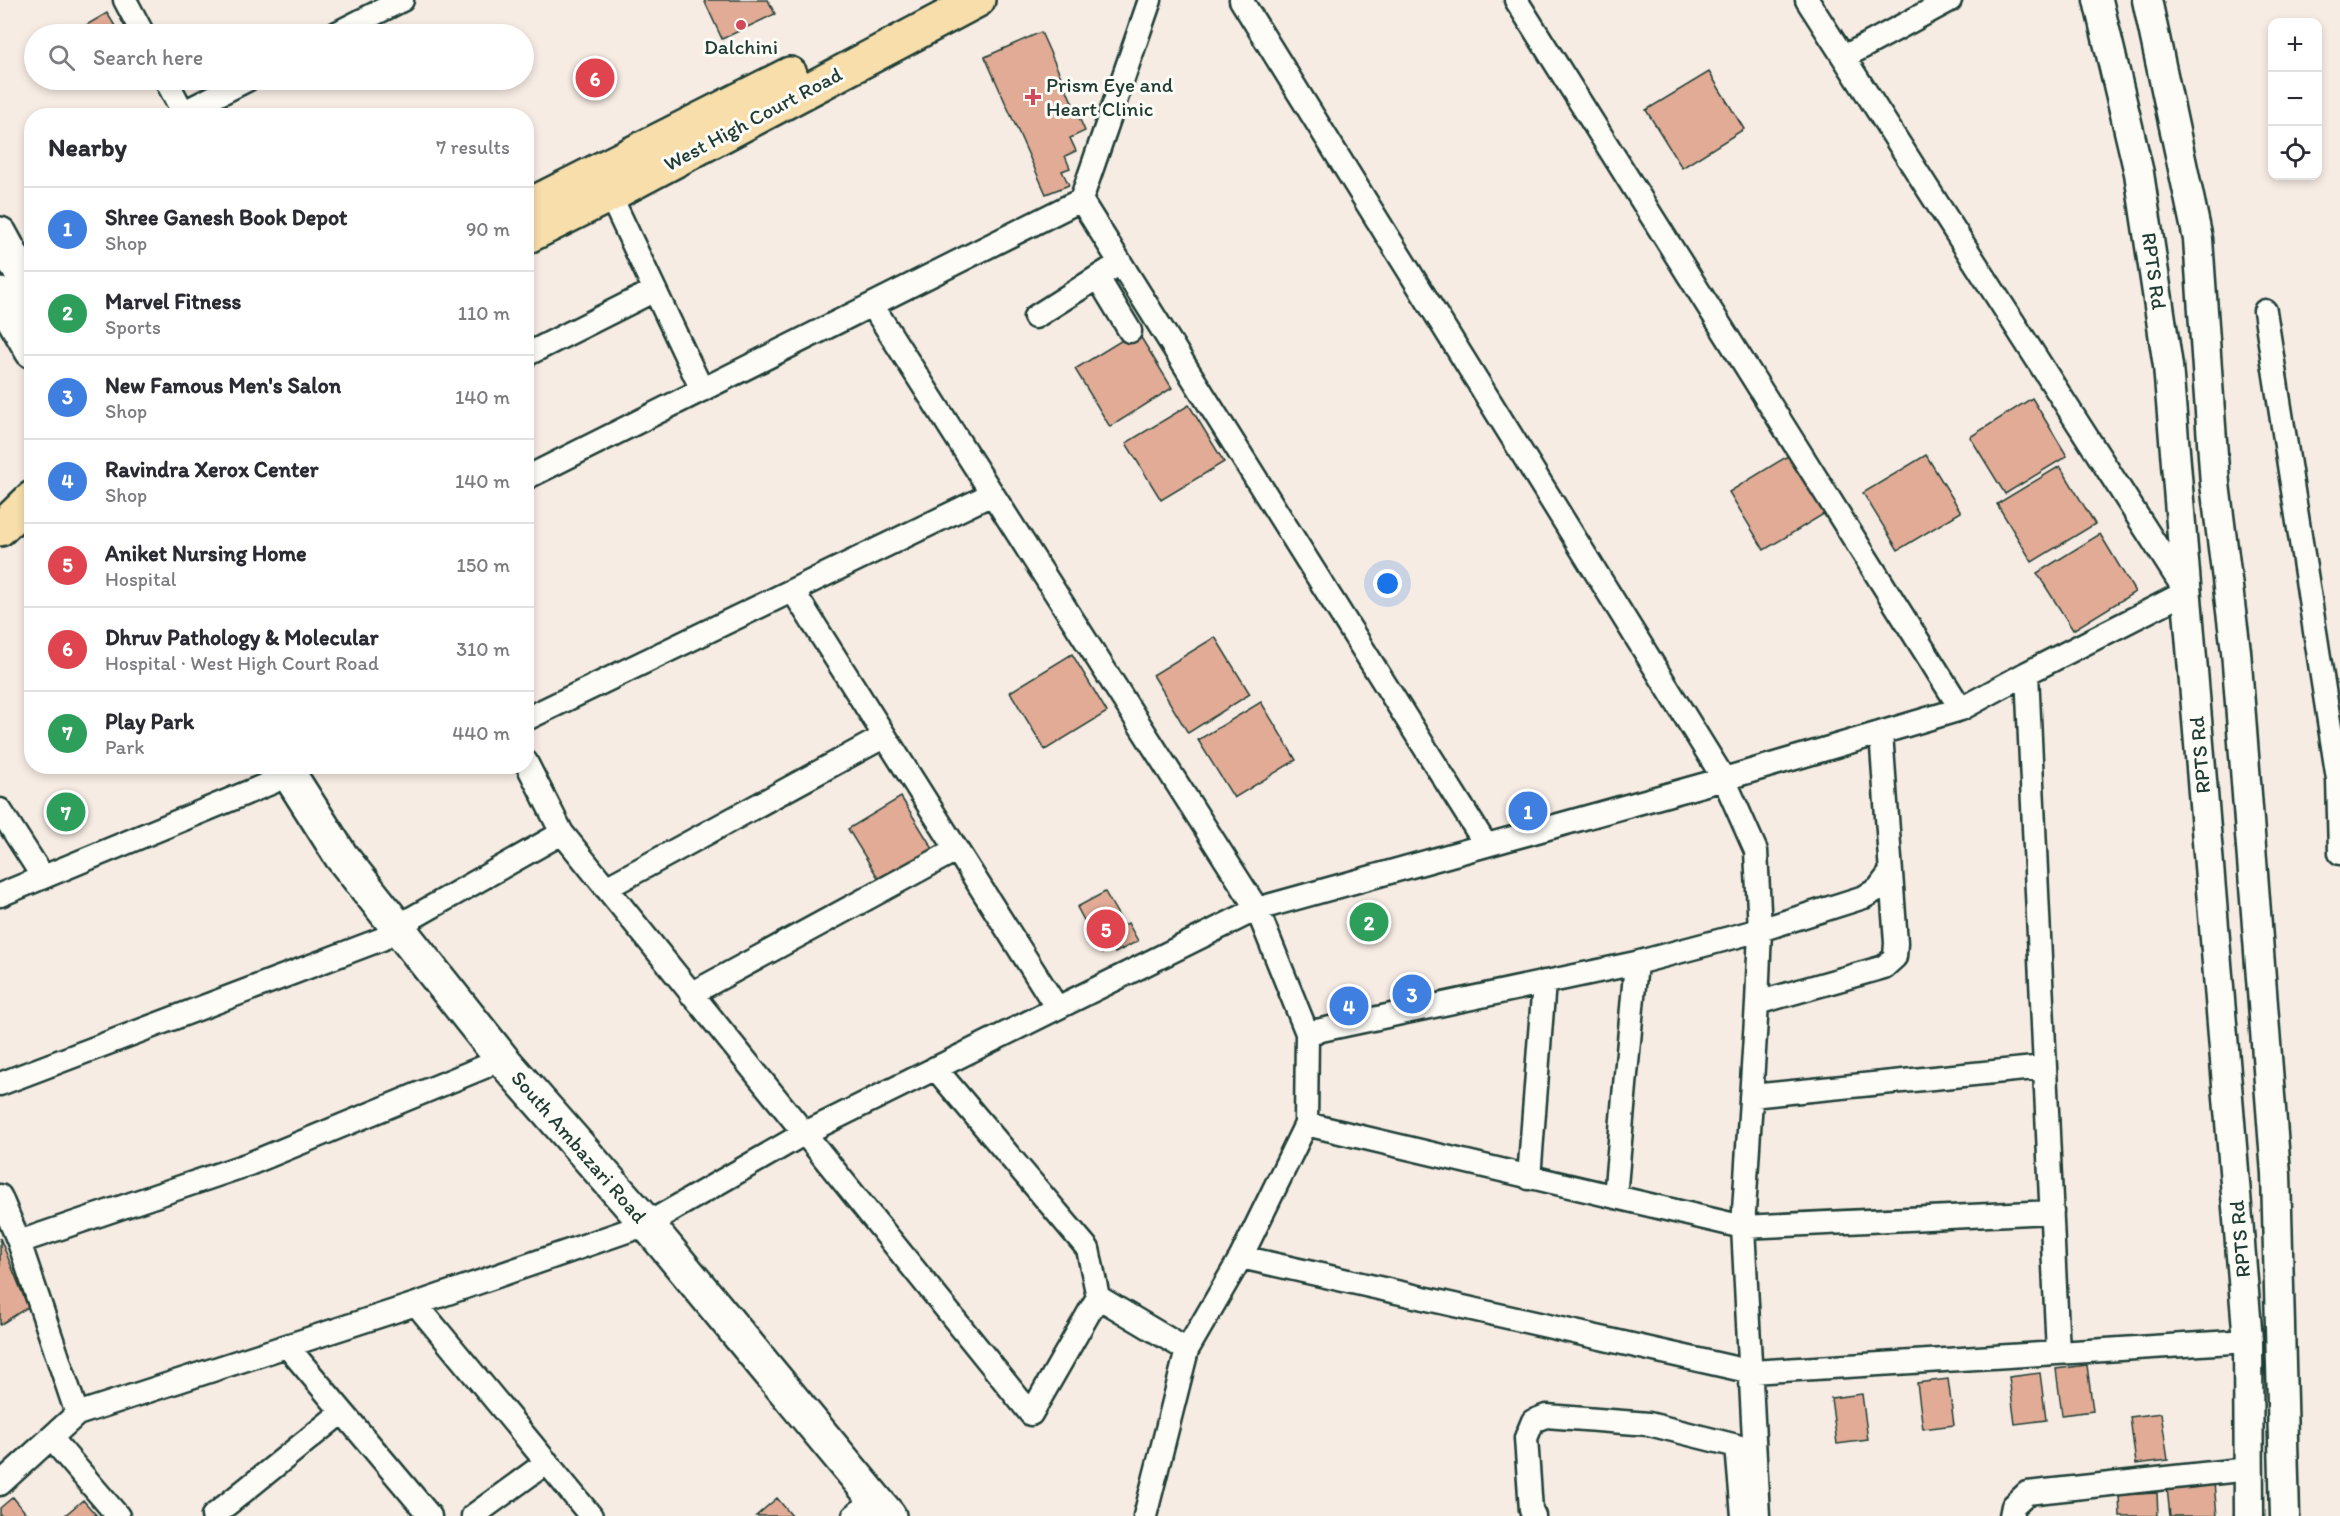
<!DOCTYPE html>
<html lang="en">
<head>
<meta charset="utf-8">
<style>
  :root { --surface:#fff; --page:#f7f7f7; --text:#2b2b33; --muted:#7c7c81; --line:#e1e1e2; --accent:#b45309 }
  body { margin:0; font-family:Itim,sans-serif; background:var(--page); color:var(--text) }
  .controls { position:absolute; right:18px; top:18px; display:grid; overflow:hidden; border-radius:12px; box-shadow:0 3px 9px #0003 }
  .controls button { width:54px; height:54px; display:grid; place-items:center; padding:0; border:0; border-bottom:2px solid var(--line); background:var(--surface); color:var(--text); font:30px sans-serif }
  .you { position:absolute; left:1388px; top:584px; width:21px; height:21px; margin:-15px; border:4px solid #fff; border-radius:50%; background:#1a73e8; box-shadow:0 0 0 9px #1a73e833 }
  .badge { display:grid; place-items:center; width:39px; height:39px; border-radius:50%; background:var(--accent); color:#fff; font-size:20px; font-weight:700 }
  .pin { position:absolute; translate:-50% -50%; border:3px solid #fff; box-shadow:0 2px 6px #0006 }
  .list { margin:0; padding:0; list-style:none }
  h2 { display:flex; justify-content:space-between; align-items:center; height:78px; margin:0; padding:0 24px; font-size:26px }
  h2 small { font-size:20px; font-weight:400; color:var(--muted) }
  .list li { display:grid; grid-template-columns:39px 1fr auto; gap:18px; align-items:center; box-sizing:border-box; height:84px; padding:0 24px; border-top:2px solid var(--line) }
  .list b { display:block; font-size:22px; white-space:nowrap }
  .list p { margin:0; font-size:20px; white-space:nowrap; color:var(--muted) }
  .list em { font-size:20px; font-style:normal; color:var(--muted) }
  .icon { flex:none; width:33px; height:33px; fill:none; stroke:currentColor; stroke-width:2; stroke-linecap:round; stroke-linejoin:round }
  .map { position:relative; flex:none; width:2340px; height:1516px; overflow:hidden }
  .search { position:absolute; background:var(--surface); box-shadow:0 3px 9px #0003; left:24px; top:24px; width:510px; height:66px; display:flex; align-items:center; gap:15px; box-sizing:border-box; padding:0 21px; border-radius:33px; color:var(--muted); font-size:22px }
  .panel { position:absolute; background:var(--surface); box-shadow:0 3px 9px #0003; left:24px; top:108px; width:510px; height:666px; border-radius:24px }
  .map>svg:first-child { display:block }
  .building { fill:#e1ab96; stroke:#1f3d34; stroke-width:1.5 }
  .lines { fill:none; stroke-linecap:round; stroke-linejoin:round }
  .minor-casing { stroke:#1f3d34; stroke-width:27 }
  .tertiary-casing { stroke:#1f3d34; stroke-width:33 }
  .secondary-casing { stroke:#1f3d34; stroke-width:38 }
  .primary-casing { stroke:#1f3d34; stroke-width:38 }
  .minor { stroke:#fdfcf7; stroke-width:22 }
  .tertiary { stroke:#fdfcf7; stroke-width:28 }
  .secondary { stroke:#fdfcf7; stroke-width:33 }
  .primary { stroke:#f8deab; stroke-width:33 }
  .poi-dot { fill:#d1495b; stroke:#fdfcf7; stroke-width:2 }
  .labels { text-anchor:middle; stroke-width:6; stroke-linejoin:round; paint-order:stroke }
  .poi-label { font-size:21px; fill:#1f3d34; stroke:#fdfcf7 }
  .street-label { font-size:21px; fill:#1f3d34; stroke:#fdfcf7 }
</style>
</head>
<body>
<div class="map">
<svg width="2340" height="1516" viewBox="0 0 2340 1516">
  <rect width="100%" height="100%" fill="#f7ece4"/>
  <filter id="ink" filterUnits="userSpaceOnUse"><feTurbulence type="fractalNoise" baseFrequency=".0167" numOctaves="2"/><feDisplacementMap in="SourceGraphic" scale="12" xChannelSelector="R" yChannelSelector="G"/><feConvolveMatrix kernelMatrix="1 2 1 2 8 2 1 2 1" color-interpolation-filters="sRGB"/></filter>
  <g filter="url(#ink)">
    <path class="building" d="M704,0H768L775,14L722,39Z
      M107,13L120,34H71Z
      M1041,32L1085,131L1070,138L1076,151L1065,156L1070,168L1062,171L1069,185L1046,194L985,57Z
      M1709,72L1744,129L1682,168L1646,110Z
      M1137,331L1172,388L1110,427L1075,369Z
      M2032,398L2067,456L2005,494L1970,437Z
      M1189,405L1224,462L1161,500L1126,443Z
      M1791,454L1827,512L1764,550L1729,492Z
      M1926,455L1961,512L1898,550L1863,493Z
      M2060,466L2095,524L2032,562L1997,504Z
      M2100,534L2135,592L2073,630L2037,573Z
      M1215,637L1250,694L1188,733L1153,675Z
      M1072,654L1107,712L1045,750L1010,692Z
      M1261,702L1296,760L1234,798L1198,740Z
      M901,797L933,849L880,881L848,829Z
      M1105,892L1124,925L1128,923L1138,941L1115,953L1112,948L1102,954L1077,907Z
      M0,1238L28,1307L0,1325Z
      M2087,1365L2093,1411L2062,1415L2056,1369Z
      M2040,1373L2046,1420L2015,1424L2009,1377Z
      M1948,1379L1954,1425L1923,1429L1917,1383Z
      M1862,1394L1868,1440L1837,1444L1831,1398Z
      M2161,1413L2168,1460L2136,1464L2130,1417Z
      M2214,1483L2217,1516H2170L2167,1488Z
      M2157,1493L2158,1516H2120L2119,1495Z
      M13,1497L28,1516H0V1508Z
      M777,1498L792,1516H756Z
      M83,1500L97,1516H64Z"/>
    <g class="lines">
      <g class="minor-casing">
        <path id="minor" d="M125,0L143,34
          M1150,0L1081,200L1486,845
          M1241,0L1724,779L1756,851L1760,930L1757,1003L1743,1227L1758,1516
          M1516,0L1961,709
          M335,34L402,0
          M1844,57L1950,0
          M166,80L185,116
          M184,112L247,80
          M610,195L702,390
          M1098,278L1130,331
          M872,305L1257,909L1307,1033L1306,1124L1241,1257L1187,1350L1145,1516
          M2265,311L2338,779L2340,853
          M1035,317L1120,263
          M526,355L655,290
          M526,478L1081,200
          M793,591L1057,1008
          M2027,673L2058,1353
          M526,719L992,494
          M526,762L562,833L1031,1414L1098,1297L1088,1249L935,1068
          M0,810L43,877
          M606,888L885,736
          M0,895L273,782
          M398,926L562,833
          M691,994L956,850
          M1757,1003L1884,967L1895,957L1896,943L1881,733
          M1307,1033L1636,963L1760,930L1864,897L1878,889L1890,873
          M0,1084L382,939
          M1751,1096L2045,1067
          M1306,1124L1743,1227L2052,1212
          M1529,1178L1544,982
          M0,1196L19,1242L77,1414
          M1615,1197L1636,963
          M19,1242L249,1164L484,1067
          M1241,1257L1752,1372L2248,1341
          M1098,1297L1187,1350
          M416,1304L591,1516
          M287,1346L430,1516
          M52,1439L118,1516
          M0,1484L77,1414L416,1304L647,1224L805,1133L1257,909L1724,779L1961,709L2027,673L2186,592L1807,0
          M213,1516L342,1412
          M473,1516L547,1462
          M854,1516L860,1511
          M1534,1516L1531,1510L1526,1438L1533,1421L1546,1416L1649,1424L1737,1446L1743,1516
          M2011,1516L2013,1506L2027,1493L2249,1469"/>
      </g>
      <g class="tertiary-casing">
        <path id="tertiary" d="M2098,0L2139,173L2168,366L2248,1341L2249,1516
          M2147,0L2198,239L2215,484L2236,651L2276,1174L2285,1516"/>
      </g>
      <g class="secondary-casing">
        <path id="secondary" d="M0,234L32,293
          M0,295L32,351
          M284,766L341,856L503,1060L647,1224L889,1516"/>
      </g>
      <g class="primary-casing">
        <path id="primary" d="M526,207L790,74
          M526,237L610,195L978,0
          M0,529L32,498"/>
      </g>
      <use href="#minor" class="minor"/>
      <use href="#tertiary" class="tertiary"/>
      <use href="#secondary" class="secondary"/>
      <use href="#primary" class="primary"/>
    </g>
  </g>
  <g class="poi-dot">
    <circle cx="741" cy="25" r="6"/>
    <path d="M1030 88h6v6h6v6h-6v6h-6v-6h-6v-6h6z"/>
  </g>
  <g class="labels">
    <g class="poi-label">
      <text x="741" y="54">Dalchini</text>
      <text x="1046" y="92" text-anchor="start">Prism Eye and<tspan x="1046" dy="24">Heart Clinic</tspan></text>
    </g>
    <g class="street-label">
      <text transform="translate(753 119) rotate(-28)" y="7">West High Court Road</text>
      <text transform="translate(2154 271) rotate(82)" y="7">RPTS Rd</text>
      <text transform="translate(2200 755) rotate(-95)" y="7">RPTS Rd</text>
      <text transform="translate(579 1147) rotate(49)" y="7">South Ambazari Road</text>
      <text transform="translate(2240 1239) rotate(-95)" y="7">RPTS Rd</text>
    </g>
  </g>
</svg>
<div class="controls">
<button>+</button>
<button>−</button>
<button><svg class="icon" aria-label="locate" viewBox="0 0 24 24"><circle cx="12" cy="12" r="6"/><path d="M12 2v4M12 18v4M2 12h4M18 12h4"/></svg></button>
</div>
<div class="you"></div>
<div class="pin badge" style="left:1528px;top:811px;background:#3f7fe0">1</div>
<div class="pin badge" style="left:1369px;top:922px;background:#2e9e5b">2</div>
<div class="pin badge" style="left:1412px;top:994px;background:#3f7fe0">3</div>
<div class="pin badge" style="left:1349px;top:1006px;background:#3f7fe0">4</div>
<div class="pin badge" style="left:1106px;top:929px;background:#e0444e">5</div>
<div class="pin badge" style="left:595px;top:78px;background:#e0444e">6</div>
<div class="pin badge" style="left:66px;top:812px;background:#2e9e5b">7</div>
<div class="search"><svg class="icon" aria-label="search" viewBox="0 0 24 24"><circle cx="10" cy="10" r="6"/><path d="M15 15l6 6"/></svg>Search here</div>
<section class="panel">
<h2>Nearby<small>7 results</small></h2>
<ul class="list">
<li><span class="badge" style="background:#3f7fe0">1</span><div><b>Shree Ganesh Book Depot</b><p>Shop</p></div><em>90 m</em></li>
<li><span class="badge" style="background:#2e9e5b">2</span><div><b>Marvel Fitness</b><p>Sports</p></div><em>110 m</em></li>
<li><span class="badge" style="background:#3f7fe0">3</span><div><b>New Famous Men's Salon</b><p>Shop</p></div><em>140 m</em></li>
<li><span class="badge" style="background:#3f7fe0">4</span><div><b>Ravindra Xerox Center</b><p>Shop</p></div><em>140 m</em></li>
<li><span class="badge" style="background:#e0444e">5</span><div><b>Aniket Nursing Home</b><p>Hospital</p></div><em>150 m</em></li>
<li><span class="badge" style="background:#e0444e">6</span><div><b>Dhruv Pathology &amp; Molecular</b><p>Hospital · West High Court Road</p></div><em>310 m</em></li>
<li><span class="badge" style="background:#2e9e5b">7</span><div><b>Play Park</b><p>Park</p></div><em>440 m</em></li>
</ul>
</section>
</div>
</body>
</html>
